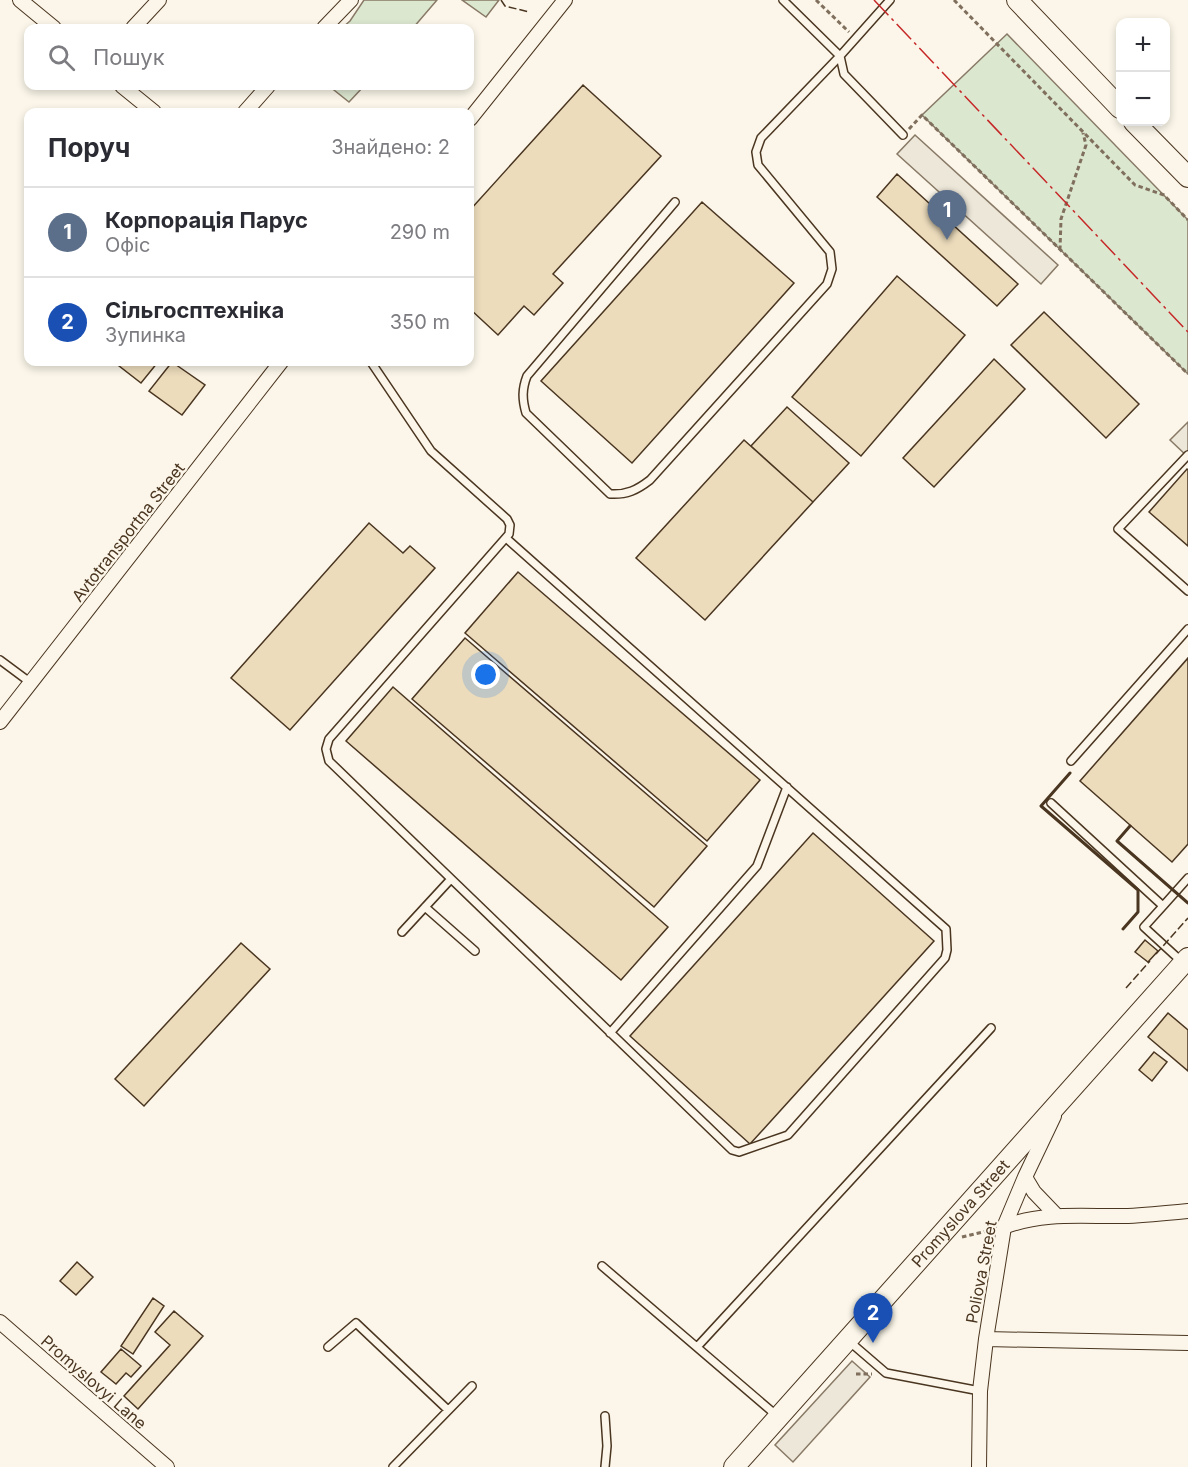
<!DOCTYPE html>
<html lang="uk">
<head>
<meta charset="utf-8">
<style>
  :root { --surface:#fff; --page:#f2f2f3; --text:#2b2b33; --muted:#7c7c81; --line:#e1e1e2; --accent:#c62828 }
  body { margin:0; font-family:Inter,sans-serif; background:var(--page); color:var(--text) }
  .controls { position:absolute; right:18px; top:18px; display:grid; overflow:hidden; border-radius:12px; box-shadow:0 3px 9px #0003 }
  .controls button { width:54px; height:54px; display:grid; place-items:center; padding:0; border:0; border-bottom:2px solid var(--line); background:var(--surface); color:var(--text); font:30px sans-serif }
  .you { position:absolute; left:486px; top:675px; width:21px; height:21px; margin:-15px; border:4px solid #fff; border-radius:50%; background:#1a73e8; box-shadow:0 0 0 9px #1a73e833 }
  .badge { display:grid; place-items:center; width:39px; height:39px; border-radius:50%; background:var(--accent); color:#fff; font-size:20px; font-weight:700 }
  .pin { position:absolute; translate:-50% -50px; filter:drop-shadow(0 2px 3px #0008) }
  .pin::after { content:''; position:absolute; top:32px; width:21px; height:18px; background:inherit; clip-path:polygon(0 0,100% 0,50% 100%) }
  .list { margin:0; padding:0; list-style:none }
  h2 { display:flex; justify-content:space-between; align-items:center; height:78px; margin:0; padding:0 24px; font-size:26px }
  h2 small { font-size:20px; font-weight:400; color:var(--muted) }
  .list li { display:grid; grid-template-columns:39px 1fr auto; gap:18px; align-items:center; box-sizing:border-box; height:90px; padding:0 24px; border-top:2px solid var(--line) }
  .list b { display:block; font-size:22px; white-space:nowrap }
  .list p { margin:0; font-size:20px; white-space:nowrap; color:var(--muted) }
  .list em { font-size:20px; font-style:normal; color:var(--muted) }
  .icon { flex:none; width:33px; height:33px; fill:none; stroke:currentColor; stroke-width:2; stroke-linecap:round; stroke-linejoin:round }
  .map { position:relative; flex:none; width:1188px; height:1467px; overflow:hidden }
  .search { position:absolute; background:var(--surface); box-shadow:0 3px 9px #0003; left:24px; top:24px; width:450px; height:66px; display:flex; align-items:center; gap:15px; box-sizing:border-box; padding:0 21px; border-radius:12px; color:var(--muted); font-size:22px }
  .panel { position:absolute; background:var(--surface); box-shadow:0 3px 9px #0003; left:24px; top:108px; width:450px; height:258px; border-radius:12px }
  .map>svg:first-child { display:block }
  .green { fill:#dce7d0; stroke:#887966; stroke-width:1.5 }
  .parking { fill:#ede7d9; stroke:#887966; stroke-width:1.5 }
  .building { fill:#ecdcbc; stroke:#4a3520; stroke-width:1.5 }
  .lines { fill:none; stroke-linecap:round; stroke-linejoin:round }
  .lane-casing { stroke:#4a3520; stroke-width:10 }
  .street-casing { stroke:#4a3520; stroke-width:16 }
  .secondary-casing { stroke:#4a3520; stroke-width:22 }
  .path { stroke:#7f6f5c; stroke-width:3; stroke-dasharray:4.5 3; stroke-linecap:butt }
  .lane { stroke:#fbf6e9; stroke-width:7 }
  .street { stroke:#fbf6e9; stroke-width:14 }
  .secondary { stroke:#fbf6e9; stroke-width:20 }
  .fence { stroke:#4a3520; stroke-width:1.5; stroke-dasharray:8 3; stroke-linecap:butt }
  .wall { stroke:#4a3520; stroke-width:3 }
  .power { stroke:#c62828; stroke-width:1.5; stroke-dasharray:21 4.5 3 4.5; stroke-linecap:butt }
  .labels { text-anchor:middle; stroke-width:4.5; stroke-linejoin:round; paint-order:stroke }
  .street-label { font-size:16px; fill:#4a3520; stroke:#fbf6e9 }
</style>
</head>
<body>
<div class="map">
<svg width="1188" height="1467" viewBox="0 0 1188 1467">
  <rect width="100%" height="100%" fill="#fbf6e9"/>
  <path class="green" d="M364,0H437L413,28H342L350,21Z
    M462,0H499L486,17Z
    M1007,34L1188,220V374L922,115Z
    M329,86H364L349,102Z"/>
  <path class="parking" d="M915,135L1058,265L1041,284L897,154Z
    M1188,422V457L1170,440Z
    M852,1361L870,1377L793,1462L775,1445Z"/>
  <path class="building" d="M583,85L661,156L553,274L563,283L534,315L524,306L498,335L470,309V210Z
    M897,174L1018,284L997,306L877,197Z
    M702,202L794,283L632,463L541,381Z
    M897,276L965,335L861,456L792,397Z
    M1044,312L1139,404L1106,438L1011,345Z
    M994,359L1025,389L934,487L903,458Z
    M114,362H158L141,383Z
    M172,362L205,385L182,415L149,391Z
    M787,407L849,463L813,502L751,446Z
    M744,440L813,502L705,620L636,558Z
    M1187,469L1188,470V546L1149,512Z
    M369,523L403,553L410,546L435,568L290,730L231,678Z
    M518,572L760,780L707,841L465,633Z
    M465,638L707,846L654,907L412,699Z
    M1188,658V844L1172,862L1080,781Z
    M393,687L668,927L621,980L346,741Z
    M813,833L934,941L750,1144L630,1036Z
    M1145,940L1158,951L1148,962L1135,952Z
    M241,943L270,969L144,1106L115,1079Z
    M1168,1013L1188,1030V1071L1148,1037Z
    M1154,1052L1167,1062L1152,1081L1139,1070Z
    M77,1262L93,1277L76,1295L60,1281Z
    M153,1298L164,1306L133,1354L121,1346Z
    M174,1311L203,1336L138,1409L124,1396L170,1345L155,1332Z
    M121,1349L141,1366L131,1377L126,1373L116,1384L101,1372Z"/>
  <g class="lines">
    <g class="lane-casing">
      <path id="lane" d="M890,0L840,56L844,74L903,135
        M675,202L527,376C522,389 522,399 526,413L610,494C627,495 637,490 650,480L827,284L832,269L830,252L758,165L756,152L761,138L840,56L783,0
        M371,362L431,451L507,519L510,525L509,534L329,739L326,749L329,761L732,1150L739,1152L788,1135L945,958L947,950L946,929L506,538
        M1188,455L1118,529L1188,591
        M0,660L31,683
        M1071,761L1188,629
        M1051,803L1163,906L1144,927L1181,961
        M1163,906L1188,878
        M425,907L475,951
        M402,932L450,880
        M610,1033L757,866L787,787
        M602,1266L776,1415
        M850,1342L886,1373L980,1391
        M328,1347L356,1323L448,1410
        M697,1347L991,1028
        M605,1416L607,1446L605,1467
        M393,1467L472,1386"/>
    </g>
    <g class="street-casing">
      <path id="street" d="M20,0L54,28
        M133,28L159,0
        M324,28L351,0
        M122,86L154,112
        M245,112L268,86
        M470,119L565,0
        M0,722L281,362
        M1025,1177L1034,1192L1057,1216
        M1004,1227C1044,1211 1086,1217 1128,1216C1148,1215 1168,1213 1188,1211
        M0,1322L167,1467
        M986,1339L1188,1343
        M979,1467L980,1391L986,1339L1004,1227L1025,1177L1054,1116"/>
    </g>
    <g class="secondary-casing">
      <g id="secondary">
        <path d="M1017,0L1120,108"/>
        <path d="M1134,122L1188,177"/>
        <path id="s1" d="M734,1467L1188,958"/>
      </g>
    </g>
    <path class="path" d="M816,0L849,32
      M954,0L1135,185L1164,195L1188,220
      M909,129L922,115L1188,374
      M1060,250L1061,219L1086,145L1083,133
      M962,1237L991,1230
      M856,1374H872"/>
    <use href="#lane" class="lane"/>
    <use href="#street" class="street"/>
    <use href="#secondary" class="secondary"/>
    <path class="fence" d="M501,0L505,6L529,12
      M1156,954L1188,918
      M1126,988L1150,961"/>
    <path class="wall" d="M1070,773L1041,806L1138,890V912L1123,929
      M1130,826L1117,841L1188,903"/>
    <path class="power" d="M874,0L1188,332"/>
  </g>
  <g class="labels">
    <g class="street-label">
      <text transform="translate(128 532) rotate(-52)" y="6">Avtotransportna Street</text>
      <text dy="6" stroke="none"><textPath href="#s1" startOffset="340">Promyslova Street</textPath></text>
      <text transform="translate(981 1272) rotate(-79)" y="6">Poliova Street</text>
      <text transform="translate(94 1382) rotate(41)" y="6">Promyslovyi Lane</text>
    </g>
  </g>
</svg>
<div class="controls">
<button>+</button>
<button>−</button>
</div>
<div class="you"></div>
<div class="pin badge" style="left:947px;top:240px;background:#5c6f8a">1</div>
<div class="pin badge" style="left:873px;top:1343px;background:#1a4fb4">2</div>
<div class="search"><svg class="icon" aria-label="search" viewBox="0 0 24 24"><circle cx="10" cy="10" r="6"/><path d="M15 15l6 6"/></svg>Пошук</div>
<section class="panel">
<h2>Поруч<small>Знайдено: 2</small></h2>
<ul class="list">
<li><span class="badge" style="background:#5c6f8a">1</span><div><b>Корпорація Парус</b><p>Офіс</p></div><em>290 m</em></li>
<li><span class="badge" style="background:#1a4fb4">2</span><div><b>Сільгосптехніка</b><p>Зупинка</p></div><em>350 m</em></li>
</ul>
</section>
</div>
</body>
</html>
